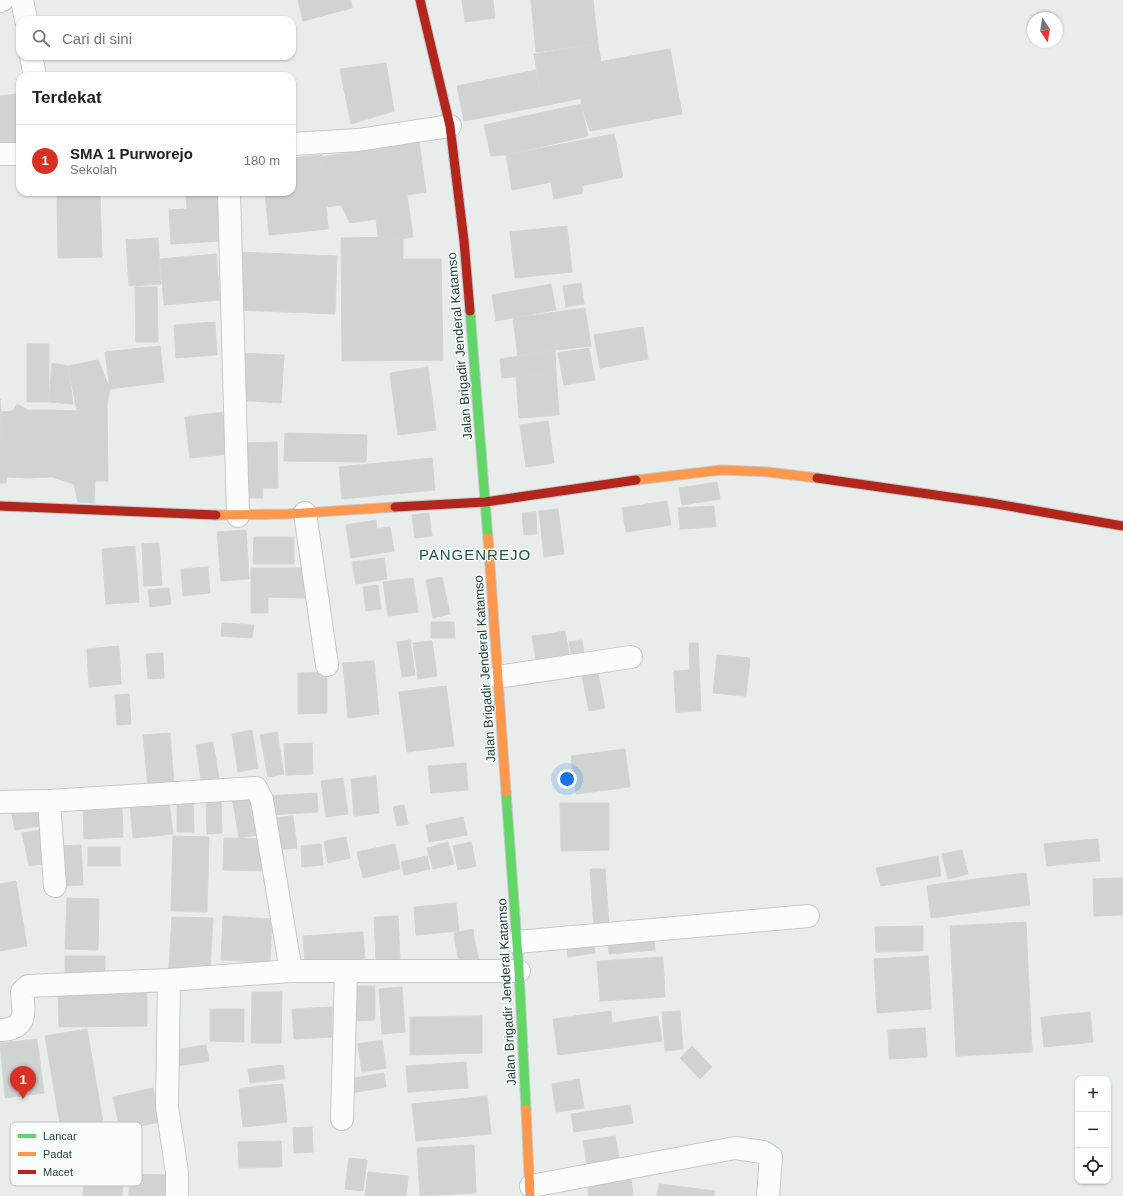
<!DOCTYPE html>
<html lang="id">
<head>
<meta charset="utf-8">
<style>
  :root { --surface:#fff; --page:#f6f6f6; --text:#222; --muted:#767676; --line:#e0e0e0; --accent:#d93025 }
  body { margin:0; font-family:Arial,sans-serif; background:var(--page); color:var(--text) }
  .controls { position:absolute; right:12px; bottom:12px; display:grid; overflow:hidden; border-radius:8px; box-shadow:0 1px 3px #0004 }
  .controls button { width:36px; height:36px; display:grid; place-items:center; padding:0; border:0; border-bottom:1px solid var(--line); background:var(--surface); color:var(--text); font:20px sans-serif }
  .compass { position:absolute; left:1027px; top:12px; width:36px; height:36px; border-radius:50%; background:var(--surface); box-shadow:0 1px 3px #0004; rotate:168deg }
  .you { position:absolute; left:567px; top:779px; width:14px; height:14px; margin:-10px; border:3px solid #fff; border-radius:50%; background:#1a73e8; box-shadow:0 0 0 6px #1a73e833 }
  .badge { display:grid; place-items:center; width:26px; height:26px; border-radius:50%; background:var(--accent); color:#fff; font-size:13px; font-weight:700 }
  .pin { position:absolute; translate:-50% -33px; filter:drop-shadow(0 1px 2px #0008) }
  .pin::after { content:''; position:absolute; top:21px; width:14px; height:12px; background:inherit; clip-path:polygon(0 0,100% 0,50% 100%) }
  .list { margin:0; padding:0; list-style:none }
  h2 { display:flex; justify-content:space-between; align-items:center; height:52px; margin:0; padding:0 16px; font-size:17px }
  h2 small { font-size:13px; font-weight:400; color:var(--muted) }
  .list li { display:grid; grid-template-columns:26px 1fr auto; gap:12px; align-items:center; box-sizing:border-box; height:72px; padding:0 16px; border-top:1px solid var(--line) }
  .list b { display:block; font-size:15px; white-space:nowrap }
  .list p { margin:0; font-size:13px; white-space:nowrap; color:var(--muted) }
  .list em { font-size:13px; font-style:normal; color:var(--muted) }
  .icon { flex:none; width:22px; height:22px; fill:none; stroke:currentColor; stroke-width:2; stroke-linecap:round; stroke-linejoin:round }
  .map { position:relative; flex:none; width:1123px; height:1196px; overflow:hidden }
  .search { position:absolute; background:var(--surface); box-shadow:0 1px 3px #0004; left:16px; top:16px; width:280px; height:44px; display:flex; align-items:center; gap:10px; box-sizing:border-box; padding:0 14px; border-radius:12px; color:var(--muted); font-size:15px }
  .panel { position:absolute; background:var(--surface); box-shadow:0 1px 3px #0004; left:16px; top:72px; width:280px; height:124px; border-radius:12px }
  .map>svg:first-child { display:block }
  .building { fill:#cfd4d2; stroke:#d1d6d4 }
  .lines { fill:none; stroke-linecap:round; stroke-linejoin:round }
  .street-casing { stroke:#c5cac8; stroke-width:24 }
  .fast-casing { stroke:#c3cbc8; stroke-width:11 }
  .slow-casing { stroke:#c3cbc8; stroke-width:11 }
  .jam-casing { stroke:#c3cbc8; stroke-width:11 }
  .street { stroke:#fcfcfc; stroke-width:22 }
  .fast { stroke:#63d668; stroke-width:9 }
  .slow { stroke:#ff974d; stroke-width:9 }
  .jam { stroke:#b3261e; stroke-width:9 }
  .labels { text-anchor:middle; stroke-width:3; stroke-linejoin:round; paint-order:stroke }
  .street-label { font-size:13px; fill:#24423a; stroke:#f7fbf9 }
  .quarter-label { font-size:15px; letter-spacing:1px; fill:#1f5548; stroke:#f7fbf9 }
  .key { fill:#f7fbf9; stroke:#b8c4c0; stroke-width:1 }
  .key-label { font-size:11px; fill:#24423a }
</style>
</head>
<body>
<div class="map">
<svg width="1123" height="1196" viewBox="0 0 1123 1196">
  <rect width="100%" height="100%" fill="#e8edeb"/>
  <path class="building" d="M298,0H351L352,8L303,21Z
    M462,0H493L495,18L465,22Z
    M531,0H593L598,44L536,52Z
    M598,44L601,63L577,66L582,98L543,106L534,54Z
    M670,49L682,114L590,131L581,104L582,98L577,66Z
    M386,63L394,111L351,124L340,69Z
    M536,70L543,106L464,121L457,86Z
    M17,94L20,115V142L0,145V96Z
    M581,104L588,136L506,155L491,156L484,125Z
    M614,134L623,177L581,186L573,142Z
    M419,142L426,192L407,195L413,237L379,242L376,219L350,223L341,205L327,207L320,157Z
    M573,142L583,193L554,199L551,182L512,190L506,155Z
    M322,155L328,229L269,235L265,192H292V158Z
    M57,192H100L102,257L58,258Z
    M186,192H220L222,241L171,244L169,210L187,209Z
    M567,226L572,272L515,278L510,232Z
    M403,237V259H441L443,360L342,361L341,238Z
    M158,238L161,284L129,286L126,240Z
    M238,252L337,256L335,314L236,310Z
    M216,254L220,300L164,305L160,259Z
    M581,283L584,304L566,307L563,286Z
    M551,284L556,310L517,317L513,291Z
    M135,287H157L158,342H136Z
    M513,291L517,317L496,321L492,295Z
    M585,308L591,346L555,350L550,313Z
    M550,313L555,350L518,356L513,318Z
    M215,322L217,355L176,358L174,325Z
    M643,327L648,359L600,368L594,335Z
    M27,344H49V402H27Z
    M160,346L164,382L110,389L105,352Z
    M589,348L595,380L564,385L558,353Z
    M555,350L556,373L502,378L500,359Z
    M238,353L284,355L281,403L235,400Z
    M98,360L110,389L107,405L77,411L68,366Z
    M52,363L68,366L73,404L49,402Z
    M428,367L436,430L398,435L390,373Z
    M556,373L559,415L519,418L516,376Z
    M0,399L7,477L6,483H0Z
    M17,404L28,410L29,478L7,477L1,412L13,411Z
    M107,405L108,481H95L94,503L78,502L74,484L52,477L51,410L77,411Z
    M28,410H51L52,477L29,478Z
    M232,411L237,453L190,458L185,417Z
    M548,421L554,463L526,467L520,425Z
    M285,433L367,435L366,462L284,461Z
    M277,442L278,488H262L263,498H246L244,443Z
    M432,458L435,490L342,499L339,467Z
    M717,482L720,499L682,505L679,488Z
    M667,501L671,525L626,532L622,508Z
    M714,506L716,527L680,529L678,508Z
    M558,509L564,554L544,557L539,511Z
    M536,512L537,534L524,535L522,513Z
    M429,513L432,536L415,538L412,515Z
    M376,520L377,529L390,527L394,551L351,558L346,525Z
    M246,530L249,579L221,581L217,532Z
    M254,537H294V564H253Z
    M159,543L162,585L144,586L142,544Z
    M135,546L139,602L106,604L102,549Z
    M384,558L387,579L356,584L352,562Z
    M208,567L210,593L183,596L181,569Z
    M251,568H305V598L268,597V613H251Z
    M442,577L450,614L433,618L426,580Z
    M413,578L418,612L388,616L383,582Z
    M378,585L381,609L366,611L363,587Z
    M169,588L171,604L150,607L148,590Z
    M431,622H454L455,638H431Z
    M222,623L254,625L252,638L221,636Z
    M565,631L571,664L555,667L549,634Z
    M549,634L555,667L538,670L532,636Z
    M410,640L415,675L402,677L397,642Z
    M582,640L585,662L573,664L569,642Z
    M432,641L437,676L418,679L413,643Z
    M689,643H698L701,711L676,712L674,671L690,670Z
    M119,646L121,684L89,687L87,649Z
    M163,653L164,678L148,679L146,654Z
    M717,655L750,658L746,696L713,693Z
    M374,661L379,714L348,718L343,663Z
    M597,668L605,708L589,711L581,671Z
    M327,672V713L298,714V673Z
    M446,686L454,746L407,752L399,692Z
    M129,694L131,724L117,725L115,695Z
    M252,730L258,768L238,772L232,734Z
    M277,732L284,774L268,777L260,735Z
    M170,733L174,784L148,787L143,735Z
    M213,742L220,784L202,787L196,745Z
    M312,743L313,774L286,775L284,744Z
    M625,749L630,787L576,794L571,756Z
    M466,763L468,790L431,793L428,766Z
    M376,776L379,813L354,816L351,779Z
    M343,778L348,814L326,817L321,781Z
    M256,791L263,834L239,838L232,796Z
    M317,793L318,812L269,815L268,796Z
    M206,797H221L222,833L207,834Z
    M177,799H193L194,832H177Z
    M169,800L173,834L133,838L130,804Z
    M44,803L47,825L15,830L11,809Z
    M560,803H609V850L561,851Z
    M404,805L408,824L397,826L393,807Z
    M122,806L123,837L84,839L83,807Z
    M293,816L297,848L275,850L271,818Z
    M463,817L467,835L429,842L426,825Z
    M41,830L48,863L29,866L22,833Z
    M173,836L209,837L207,912L171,911Z
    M346,837L350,858L328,863L324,841Z
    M224,838L263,839V871L223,870Z
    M1098,839L1100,861L1073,863L1071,841Z
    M1071,841L1073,863L1047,866L1044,844Z
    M448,842L454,864L433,869L427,848Z
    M471,842L476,866L458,870L453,846Z
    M321,844L323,865L302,867L301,846Z
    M395,844L400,869L363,878L357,852Z
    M81,845L83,885L60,886L58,846Z
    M88,847H120V866H88Z
    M962,850L968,874L948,879L942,854Z
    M427,856L430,869L404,875L401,862Z
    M938,856L941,876L881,886L876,868Z
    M590,869H605L609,927L594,928Z
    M1026,873L1030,905L947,916L943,883Z
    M1123,878V915L1094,916L1093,879Z
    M16,881L27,946L0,951V884Z
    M943,883L947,916L931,918L927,886Z
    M67,898L99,899L98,950L65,949Z
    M456,903L459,931L416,935L414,907Z
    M223,916L272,919L270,962L221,960Z
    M398,916L400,959L376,960L374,917Z
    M172,917L213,918L210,970L169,968Z
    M1026,922L1032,1052L956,1056L950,926Z
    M923,926V951L876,952L875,927Z
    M473,929L474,938L455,942L454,933Z
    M363,932L365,960L305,965L303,936Z
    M653,935L655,950L609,954L608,939Z
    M593,937L595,953L568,957L566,941Z
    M474,938L480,964L460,967L455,942Z
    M65,956H105V979H65Z
    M928,956L931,1009L877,1013L874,959Z
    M663,957L665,997L600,1001L597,961Z
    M353,986H375V1020L354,1021Z
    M402,987L405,1032L382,1034L379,989Z
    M147,990V1026L59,1027L58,991Z
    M252,992H282L281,1043H251Z
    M332,1007V1037L294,1039L292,1009Z
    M210,1009H244V1042L210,1041Z
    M611,1011L612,1023L658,1016L662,1041L558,1055L553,1019Z
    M680,1011L683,1049L665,1051L662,1012Z
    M1090,1012L1093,1042L1044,1047L1041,1017Z
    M482,1016V1053L410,1055V1017Z
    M925,1028L927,1057L889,1059L888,1030Z
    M87,1029L106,1139L64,1147L45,1036Z
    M37,1039L44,1093L5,1098L0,1043Z
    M382,1040L386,1068L362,1072L358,1044Z
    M206,1045L209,1061L177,1066L174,1050Z
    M692,1046L712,1067L700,1079L680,1058Z
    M466,1062L468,1088L408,1092L406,1066Z
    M283,1065L285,1079L250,1083L248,1069Z
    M384,1073L386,1087L351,1093L349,1079Z
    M579,1079L584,1108L556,1112L552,1084Z
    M283,1084L287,1122L264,1125L260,1086Z
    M260,1086L264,1125L243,1127L239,1089Z
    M153,1088L160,1122L120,1130L113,1097Z
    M487,1096L491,1134L416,1141L412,1104Z
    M630,1105L633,1123L574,1132L571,1114Z
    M312,1127L313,1152L294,1153L293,1128Z
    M615,1136L620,1164L588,1170L583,1141Z
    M281,1141L282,1167L239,1168L238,1142Z
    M474,1145L476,1193L420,1196L417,1148Z
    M349,1158L367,1160L363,1191L345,1189Z
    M84,1171L123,1173L122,1196H83Z
    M368,1172L408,1176L406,1196H365Z
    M129,1174L170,1175V1196H129Z
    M631,1178L633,1196H589L587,1182Z
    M659,1184L715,1191L714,1196H657Z"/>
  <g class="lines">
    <g class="street-casing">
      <path id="street" d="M22,0L26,20
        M0,1L2,0
        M31,56L35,76
        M292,144L358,140L450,126
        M0,154H20
        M229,192L238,516
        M305,513L327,665
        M498,677L631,657
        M49,801L55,886
        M0,802L49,801L256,788L262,800L291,971
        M517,942L808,916
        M169,980L167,1107L177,1172V1196
        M0,1030C28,1029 24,1013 22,992L28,986L169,980L291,971H519
        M342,1119L346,972
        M531,1186L735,1148L763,1152L771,1157L768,1196"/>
    </g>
    <g class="fast-casing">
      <path id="fast" d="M470,311L488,538
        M506,792L519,971L526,1109"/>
    </g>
    <g class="slow-casing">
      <path id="slow" d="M636,480L721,470L768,472L817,478
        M216,515L288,514L395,507
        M488,538L506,792
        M526,1109L530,1196"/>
    </g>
    <g class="jam-casing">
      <path id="jam" d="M420,0L450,126L464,241L470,311
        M817,478L991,503L1123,526
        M0,506L216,515
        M395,507L485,502L636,480"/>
    </g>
    <use href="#street" class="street"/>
    <use href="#fast" class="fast"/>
    <use href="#slow" class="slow"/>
    <use href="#jam" class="jam"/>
  </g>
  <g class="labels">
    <g class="street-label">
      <text transform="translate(459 346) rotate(-95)" y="5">Jalan Brigadir Jenderal Katamso</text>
      <text transform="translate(484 669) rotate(-94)" y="5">Jalan Brigadir Jenderal Katamso</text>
      <text transform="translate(506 992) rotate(-93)" y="5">Jalan Brigadir Jenderal Katamso</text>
    </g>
    <g class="quarter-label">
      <text x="475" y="560">PANGENREJO</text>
    </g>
  </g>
  <rect x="10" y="1122" width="132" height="64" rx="6" class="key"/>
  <rect x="18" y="1134" width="18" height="4" fill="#63d668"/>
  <rect x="18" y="1152" width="18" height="4" fill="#ff974d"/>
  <rect x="18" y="1170" width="18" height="4" fill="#b3261e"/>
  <g class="key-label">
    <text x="43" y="1140">Lancar</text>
    <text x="43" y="1158">Padat</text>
    <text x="43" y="1176">Macet</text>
  </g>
</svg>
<div class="controls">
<button>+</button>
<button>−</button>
<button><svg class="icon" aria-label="locate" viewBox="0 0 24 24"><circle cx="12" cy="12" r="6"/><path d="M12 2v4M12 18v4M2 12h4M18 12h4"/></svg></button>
</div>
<svg class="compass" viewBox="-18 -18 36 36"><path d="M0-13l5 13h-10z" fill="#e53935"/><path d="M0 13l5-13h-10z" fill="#767676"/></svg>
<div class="you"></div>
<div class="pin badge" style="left:23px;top:1099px">1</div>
<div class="search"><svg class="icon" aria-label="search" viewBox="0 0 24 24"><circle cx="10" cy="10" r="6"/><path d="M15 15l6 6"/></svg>Cari di sini</div>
<section class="panel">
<h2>Terdekat<small></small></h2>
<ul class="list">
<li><span class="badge">1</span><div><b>SMA 1 Purworejo</b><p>Sekolah</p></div><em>180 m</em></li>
</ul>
</section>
</div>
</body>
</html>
